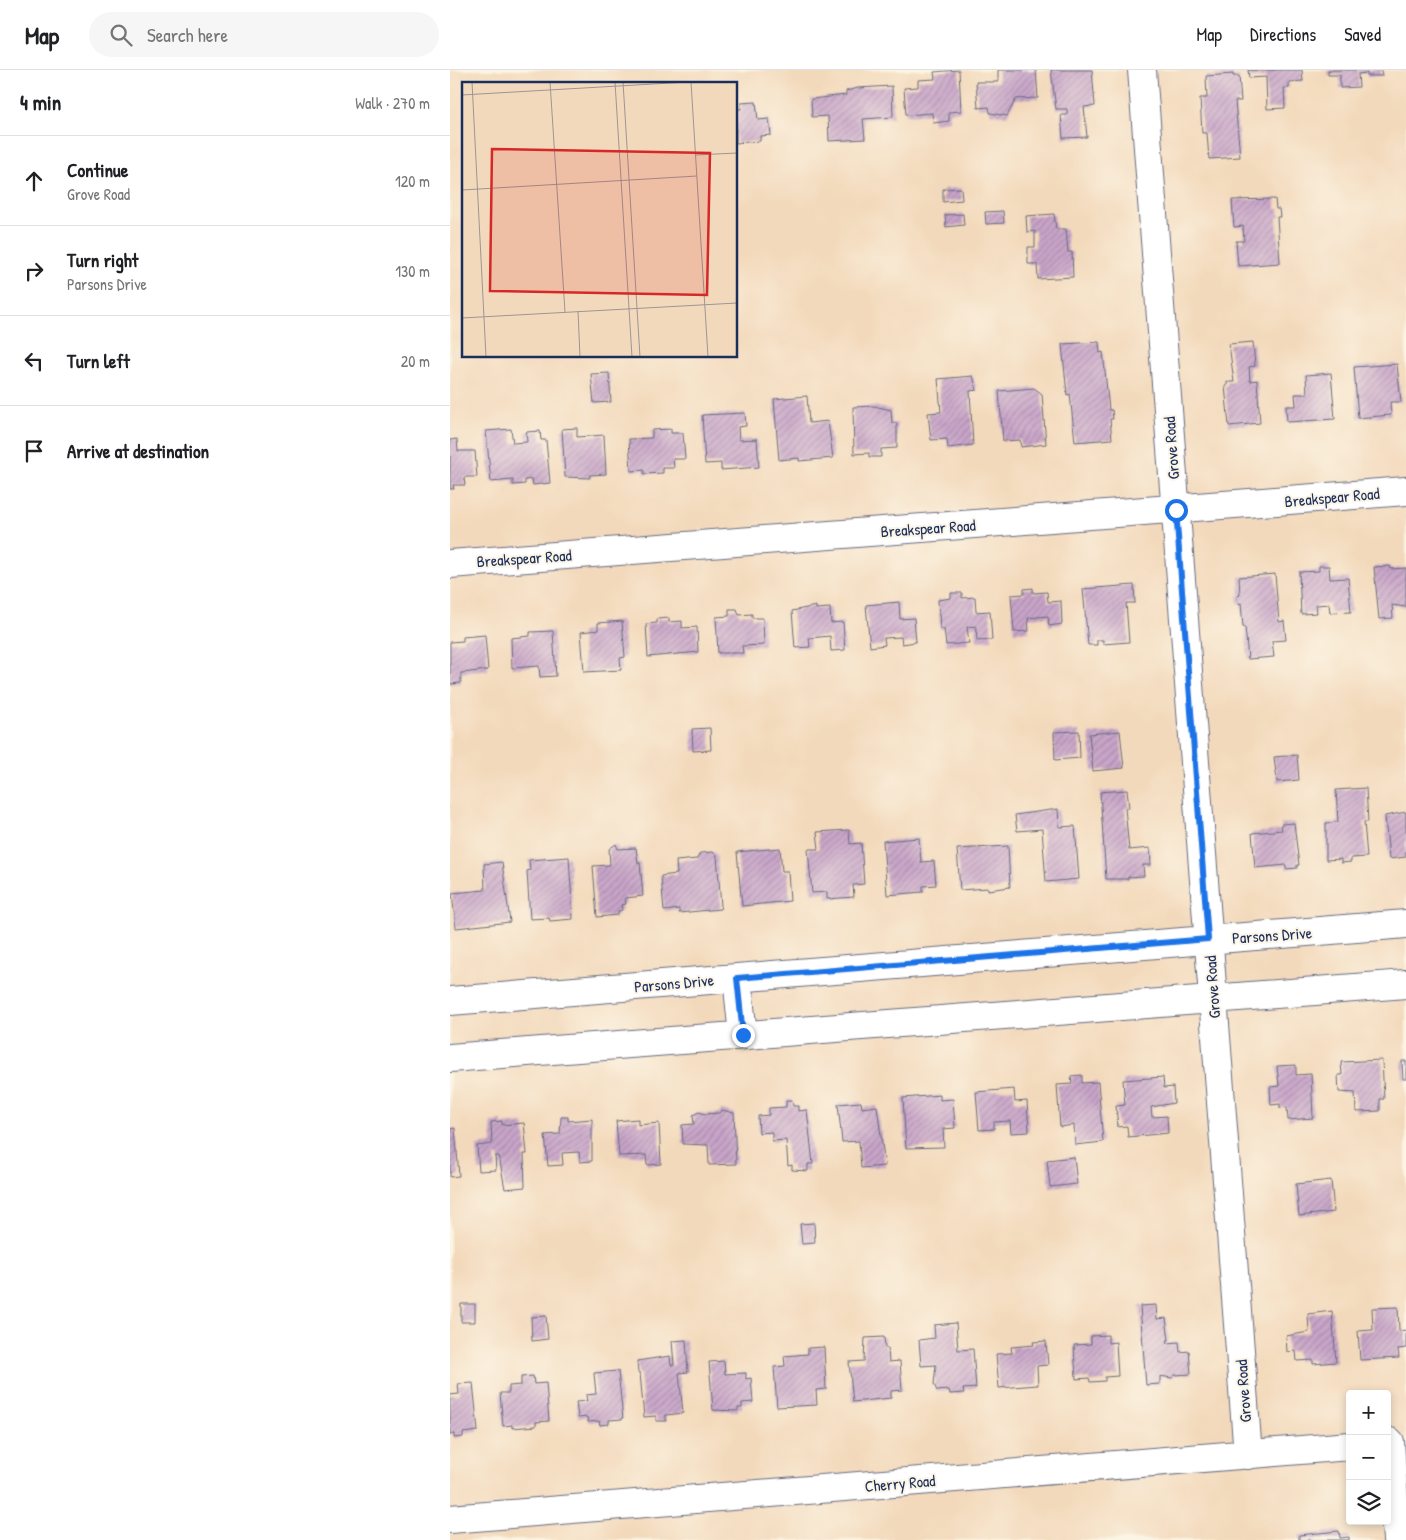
<!DOCTYPE html>
<html lang="en">
<head>
<meta charset="utf-8">
<style>
  :root { --surface:#fff; --page:#f6f6f6; --text:#202124; --muted:#757577; --line:#e0e0e0 }
  body { margin:0; font-family:"Patrick Hand",sans-serif; background:var(--page); color:var(--text) }
  .controls { position:absolute; right:15px; bottom:15px; display:grid; overflow:hidden; border-radius:5px; box-shadow:0 2px 8px #0003 }
  .controls button { width:45px; height:45px; display:grid; place-items:center; padding:0; border:0; border-bottom:1px solid var(--line); background:var(--surface); color:var(--text); font:25px sans-serif }
  .stop { position:absolute; width:15px; height:15px; margin:-11px; border:4px solid #1a73e8; border-radius:50%; background:#fff }
  .stop.end { background:#1a73e8; border-color:#fff; box-shadow:0 1px 5px #0008 }
  .list { margin:0; padding:0; list-style:none }
  h2 { display:flex; justify-content:space-between; align-items:center; height:65px; margin:0; padding:0 20px; font-size:21px }
  h2 small { font-size:16px; font-weight:400; color:var(--muted) }
  .list li { display:grid; grid-template-columns:32px 1fr auto; gap:15px; align-items:center; box-sizing:border-box; height:90px; padding:0 20px; border-top:1px solid var(--line) }
  .list b { display:block; font-size:19px; white-space:nowrap }
  .list p { margin:0; font-size:16px; white-space:nowrap; color:var(--muted) }
  .list em { font-size:16px; font-style:normal; color:var(--muted) }
  .icon { flex:none; width:28px; height:28px; fill:none; stroke:currentColor; stroke-width:2; stroke-linecap:round; stroke-linejoin:round }
  .map { position:relative; flex:none; width:956px; height:1470px; overflow:hidden }
  header { display:flex; align-items:center; gap:30px; box-sizing:border-box; height:70px; padding:0 25px; background:var(--surface); border-bottom:1px solid var(--line) }
  header strong { font-size:24px }
  nav { display:flex; gap:28px; margin-inline-start:auto; font-size:18px }
  .search { width:350px; height:45px; background:var(--page); display:flex; align-items:center; gap:12px; box-sizing:border-box; padding:0 18px; border-radius:28px; color:var(--muted); font-size:19px }
  main { display:flex }
  aside { flex:1; background:var(--surface) }
  .map>svg:first-child { display:block }
  .building { fill:url(#building-hatch) }
  .lines { fill:none; stroke-linecap:round; stroke-linejoin:round }
  .minor-casing { stroke:#676a7f; stroke-width:30 }
  .minor { stroke:#fff; stroke-width:28 }
  .route { stroke:#1a73e8; stroke-width:6 }
  .labels { text-anchor:middle; stroke-width:4; stroke-linejoin:round; paint-order:stroke }
  .street-label { font-size:16px; fill:#1b2f5e; stroke:#fcf5e5 }
  .inset-road { fill:none; stroke:#9d9596; stroke-width:1 }
  .view { fill:#d62828; fill-opacity:0.15; stroke:#d62828; stroke-width:2.5 }
  .inset-edge { fill:none; stroke:#1b2f5e; stroke-width:2.5 }
</style>
</head>
<body>
<header>
<strong>Map</strong>
<div class="search"><svg class="icon" aria-label="search" viewBox="0 0 24 24"><circle cx="10" cy="10" r="6"/><path d="M15 15l6 6"/></svg>Search here</div>
<nav><a>Map</a><a>Directions</a><a>Saved</a></nav>
</header>
<main>
<aside>
<h2>4 min<small>Walk · 270 m</small></h2>
<ul class="list">
<li><svg class="icon" aria-label="ahead" viewBox="0 0 24 24"><path d="M12 20V5M6 11l6-6 6 6"/></svg><div><b>Continue</b><p>Grove Road</p></div><em>120 m</em></li>
<li><svg class="icon" aria-label="right" viewBox="0 0 24 24"><path d="M7 20v-9h11M14 6l5 5-5 5"/></svg><div><b>Turn right</b><p>Parsons Drive</p></div><em>130 m</em></li>
<li><svg class="icon" aria-label="left" viewBox="0 0 24 24"><path d="M17 20v-9H6M10 6l-5 5 5 5"/></svg><div><b>Turn left</b></div><em>20 m</em></li>
<li><svg class="icon" aria-label="arrive" viewBox="0 0 24 24"><path d="M6 21V4h12l-3 4 3 4H6"/></svg><div><b>Arrive at destination</b></div></li>
</ul>
</aside>
<div class="map">
<svg width="956" height="1470" viewBox="0 0 956 1470">
  <defs>
    <pattern id="building-hatch" width="6" height="6" patternUnits="userSpaceOnUse" patternTransform="scale(1.25)"><rect width="6" height="6" fill="#c9a5c9"/><path d="M-1 1l2-2M0 6l6-6M5 7l2-2" fill="none" stroke="#a287a6"/></pattern>
  </defs>
  <rect width="100%" height="100%" fill="#fcf5e5"/>
  <filter id="ink" filterUnits="userSpaceOnUse"><feTurbulence type="fractalNoise" baseFrequency=".02" numOctaves="2"/><feDisplacementMap in="SourceGraphic" scale="10" xChannelSelector="R" yChannelSelector="G"/><feConvolveMatrix kernelMatrix="1 2 1 2 8 2 1 2 1" color-interpolation-filters="sRGB"/></filter>
  <filter id="wash" filterUnits="userSpaceOnUse"><feTurbulence type="fractalNoise" baseFrequency=".0096" numOctaves="4" result="noise"/><feDisplacementMap in="SourceGraphic" scale="20" xChannelSelector="R" yChannelSelector="G"/><feGaussianBlur stdDeviation="1.12" result="paint"/><feColorMatrix in="noise" values="0 0 0 0 0 0 0 0 0 0 0 0 0 0 0 0 0 1.4 0 .05"/><feComposite in="paint" operator="in"/></filter>
  <g filter="url(#wash)">
    <rect width="100%" height="100%" fill="#f3d9bb"/>
    <g id="blocks">
      <path class="building" d="M509,0L511,41L499,42V51L483,53L482,43L456,45L454,18L468,17V10L485,9L484,2Z
        M548,0H586L588,28L566,29L557,46L540,43L539,37L528,38L526,12H548Z
        M601,0H642L645,36L634,37L637,67L613,68L611,45H617V39H606Z
        M798,0H852L853,11L839,12V18H834L835,38L817,39L816,7L799,8Z
        M878,0H931L932,6H917V3L908,4L909,17L890,18V5H878Z
        M783,4V6H789L791,31H785L790,87L759,89L757,63H752L750,28H757L756,6Z
        M442,16L443,47L413,49L415,69L379,71L378,46L362,47L361,29L396,25V21L408,18Z
        M306,32L308,50L319,49L321,65L310,66V71L286,73V39H291V33Z
        M511,118L512,130L493,132V119Z
        M825,129L826,139H829L830,147H827L830,193L788,196L786,171H794L793,156L784,157L782,130Z
        M553,141L554,153L536,154L535,142Z
        M513,144L514,155L496,157L495,145Z
        M604,144L606,159H616L618,182H622L623,207L588,209L587,194H578V177H585V161L577,162L576,146Z
        M649,272L650,283L653,282L659,340H662L663,349H660L662,369L625,372L620,324L617,325L612,274Z
        M803,272L805,296L799,297L800,311L807,310L810,353L779,356L775,316H777V312H784L779,274Z
        M947,294L951,332H940L941,345L908,348L904,297Z
        M159,303L161,332L144,333L141,304Z
        M881,303L885,349L837,352L836,336H846L845,324H857L856,305Z
        M523,306L527,320L520,321L523,375L498,378L497,369L481,370L478,343L491,342L488,309Z
        M584,318L592,324L596,374L571,377L570,370L553,371L549,321Z
        M357,326L359,353L378,351L383,388L349,391V388L329,390L324,329Z
        M424,336L441,340L442,353H447V378L431,379V387H419V383L404,384L403,337Z
        M295,343L296,356L288,357L289,370L307,369L309,397L271,400V393L255,394L252,345Z
        M127,358V367L154,365L156,404L140,405V408L115,407L112,359Z
        M61,359L63,373L77,372L76,362L90,361L91,370H96L100,413L83,415L82,409L75,410V414L63,415V410L41,412L36,361Z
        M221,359V363H233L235,389H223L224,398H213V403L194,404V400L181,401L179,369L202,368V360Z
        M7,369L8,381H25L27,407H14L15,415H3L4,419H0V370Z
        M869,496H879L880,509L898,508L901,542L880,543L879,534L866,535L867,543L851,544L849,502L869,501Z
        M940,496L941,499L956,498V537L942,535L943,548L929,549L924,497Z
        M825,504L829,552L834,551L836,570L822,571L824,587L798,589L795,557H793L791,533L788,534L787,526L790,525L789,507Z
        M684,515L685,533H676L679,572L653,574V570H647V575H638L633,519Z
        M583,518V523L597,522L598,532L611,531L612,554L599,556L598,546L578,548L579,561L564,562L561,525L574,524V519Z
        M501,523H512V528L525,527L526,542L540,541L542,570L527,571L526,556L517,557L519,573L496,575L494,559H490L488,530L501,528Z
        M449,532L450,549L464,548L466,572L452,574L451,567L434,568L435,575L420,577L416,535Z
        M366,536V539L380,538L381,553L393,552L395,580L381,581L380,566L359,568L360,577L345,578L342,541Z
        M279,539H287L289,545L302,544V548H313L314,575L292,576L293,583H268L266,547L279,546Z
        M219,548V552L232,551V558L247,557L248,582L198,587L196,554L207,553V549Z
        M172,551L175,587L170,588L171,600L134,602L131,562L148,560V553Z
        M103,561L106,606L90,607L89,596L62,598L61,568L80,566V562Z
        M35,565L38,600L11,603V613L0,614V572L13,571V567Z
        M260,658L261,680L243,681L242,659Z
        M629,661L630,688L605,690L604,662Z
        M670,661L674,698L643,701L639,664Z
        M847,685L849,710L827,712L824,687Z
        M916,718L918,752H914L917,787L901,788V792L891,793V789L876,790V753L888,752L886,720Z
        M677,720L679,738H675L679,780L700,778L701,795H693L694,806L678,807V809H656L650,722Z
        M608,739L609,757L625,756L629,809L596,812L592,759L567,761L565,745Z
        M956,742V787L939,789L935,746Z
        M844,753L849,795H847V798L836,799V795L805,798L802,763L832,760L831,754Z
        M399,760L400,774L411,773L414,814L403,815L404,827L377,829V822L362,823L358,779H369L367,762Z
        M469,768L471,792L484,791L486,815L473,816V822L437,825L433,771Z
        M166,774L168,779L186,778L188,793H190L193,826L175,828L176,834L171,835L172,840L168,841V845L147,847L143,796L160,795L159,779Z
        M558,776L560,817L538,820V818L510,820L507,779Z
        M330,778L332,801H338L340,831L292,836L287,782Z
        M263,782L267,786L271,836L270,839L229,843V839L214,841L211,806L227,804L226,791L247,789L250,783Z
        M119,787L123,849L100,851L99,848L80,849L77,801L80,800L79,790Z
        M52,792L60,852L6,858L2,823L35,820L34,794Z
        M932,990L934,1029H930V1041L906,1042L905,1023L889,1022L888,1005H892L891,992Z
        M952,991H956V1009H953Z
        M846,995V1005L861,1004L863,1048L838,1050L837,1037L830,1038V1034L821,1035L820,1017L829,1016L827,996Z
        M632,1005V1013L648,1012L653,1072L625,1075L624,1055L610,1057L607,1015L622,1014L621,1006Z
        M713,1007L714,1018L723,1017L724,1033L701,1037L702,1047L717,1046L718,1063L678,1067L677,1056L668,1057L666,1036L675,1035L673,1010Z
        M564,1019L565,1032L577,1031L579,1062L561,1063L560,1051L544,1052V1059L529,1060L526,1022Z
        M490,1025V1030L503,1029L505,1058L493,1059L494,1077L456,1078L453,1028Z
        M336,1030H342L343,1036H348V1041L357,1040L363,1094H358V1101L342,1100V1095L338,1096L336,1070L322,1071V1062L309,1063L308,1046L319,1045V1038L336,1037Z
        M411,1032L412,1038L427,1036L435,1096L411,1098L409,1071L392,1072L388,1034Z
        M272,1040L284,1043L286,1094L259,1095L258,1075L233,1074L232,1055L244,1054L243,1045L249,1042L255,1044L269,1043Z
        M111,1047H118V1051L142,1049V1091L130,1092L129,1082L112,1083L113,1095L98,1096L95,1065L110,1064Z
        M188,1049V1055L209,1053L211,1094L197,1095L196,1085L169,1086L166,1051Z
        M52,1051V1055L74,1053L77,1084H74L75,1117L55,1119L49,1086H45L46,1100L29,1101L27,1076L42,1074L41,1052Z
        M5,1058L9,1106L0,1107V1059Z
        M624,1087L627,1114L600,1117L597,1090Z
        M881,1110L884,1142L849,1146L846,1114Z
        M364,1153L365,1173L352,1174L350,1154Z
        M11,1234H25V1252H11Z
        M706,1235L707,1249L716,1248L719,1270H717L718,1273L729,1272L730,1282L739,1281L741,1304L725,1305L722,1308L710,1306V1314L696,1315L690,1236Z
        M948,1237L949,1261L956,1260V1278L948,1279L949,1288L910,1290L908,1261L923,1260L922,1238Z
        M882,1241L886,1292L863,1294V1290L847,1291L846,1281L837,1282L836,1266L859,1262L858,1244Z
        M96,1246L98,1269L82,1271L81,1247Z
        M506,1253L508,1280L523,1279L526,1318L513,1319L514,1323L500,1324L499,1320L487,1321L484,1314L486,1295L471,1296L469,1270L485,1268L484,1255Z
        M658,1265V1273L666,1272L668,1306L655,1307V1311L640,1312L639,1308L626,1309L624,1275L641,1274V1266Z
        M434,1267L435,1278H438L439,1292L450,1291L452,1320L441,1321V1328L403,1332L399,1292L414,1291L415,1268Z
        M236,1270L238,1302L229,1303L233,1343L216,1345V1351H206V1346L194,1347L190,1303H188L187,1291L220,1286L221,1295H224L222,1271Z
        M596,1271L598,1295L587,1296L588,1315L549,1318L546,1284L562,1283L561,1277L584,1275L583,1272Z
        M374,1277L376,1319L366,1320L367,1335L327,1337L324,1297L335,1296L334,1286L358,1284V1278Z
        M274,1291L275,1304L296,1303V1309L301,1308L303,1332L292,1333V1338H288V1341L263,1340L259,1292Z
        M168,1301L173,1349L159,1350V1354L150,1355L149,1351L138,1352L137,1347L128,1348L126,1332L137,1331L136,1325L146,1324L144,1303Z
        M83,1306L84,1314L96,1313L99,1351L86,1352V1356L62,1358V1355L53,1356L50,1323H59V1316L71,1315V1307Z
        M23,1313L28,1361L13,1363V1367L4,1368V1364H0V1325L9,1324L8,1314Z
        M889,1461L890,1468L899,1467V1470H849V1465Z"/>
    </g>
  </g>
  <g filter="url(#ink)">
    <use href="#blocks" fill-opacity="0" stroke="#676a7f" stroke-width="1"/>
    <g class="lines">
      <g class="minor-casing">
        <path id="minor" d="M692,0L798,1385
          M0,494L956,421
          M287,908L293,965
          M0,931L956,854
          M0,988L956,914
          M940,1372L947,1470
          M0,1449L900,1376"/>
      </g>
      <use href="#minor" class="minor"/>
    </g>
  </g>
  <g class="lines" filter="url(#ink)">
    <path class="route" d="M293,965L287,908L758,869L726,440"/>
  </g>
  <g class="labels">
    <g class="street-label">
      <text transform="translate(721 378) rotate(-94)" y="6">Grove Road</text>
      <text transform="translate(882 427) rotate(-5)" y="6">Breakspear Road</text>
      <text transform="translate(478 458) rotate(-4)" y="6">Breakspear Road</text>
      <text transform="translate(74 488) rotate(-4)" y="6">Breakspear Road</text>
      <text transform="translate(822 865) rotate(-4)" y="6">Parsons Drive</text>
      <text transform="translate(224 913) rotate(-5)" y="6">Parsons Drive</text>
      <text transform="translate(762 917) rotate(-94)" y="6">Grove Road</text>
      <text transform="translate(793 1321) rotate(-94)" y="6">Grove Road</text>
      <text transform="translate(450 1413) rotate(-5)" y="6">Cherry Road</text>
    </g>
  </g>
  <g transform="translate(12 12)">
    <rect width="275" height="275" fill="#f3d9bb"/>
    <path class="inset-road" d="M10,0L24,275M88,0L103,230M153,0L170,275M161,0L178,275M229,0L246,275M0,13L226,0M233,73L275,71M0,108L235,94M116,229L118,275M0,236L275,221"/>
    <path class="view" d="M30,67L248,71L245,213L28,209Z"/>
    <rect width="275" height="275" class="inset-edge"/>
  </g>
</svg>
<div class="controls">
<button>+</button>
<button>−</button>
<button><svg class="icon" aria-label="layers" viewBox="0 0 24 24"><path d="M12 4l9 5-9 5-9-5zM3 14l9 5 9-5"/></svg></button>
</div>
<div class="stop" style="left:726px;top:440px"></div>
<div class="stop end" style="left:293px;top:965px"></div>
</div>
</main>
</body>
</html>
